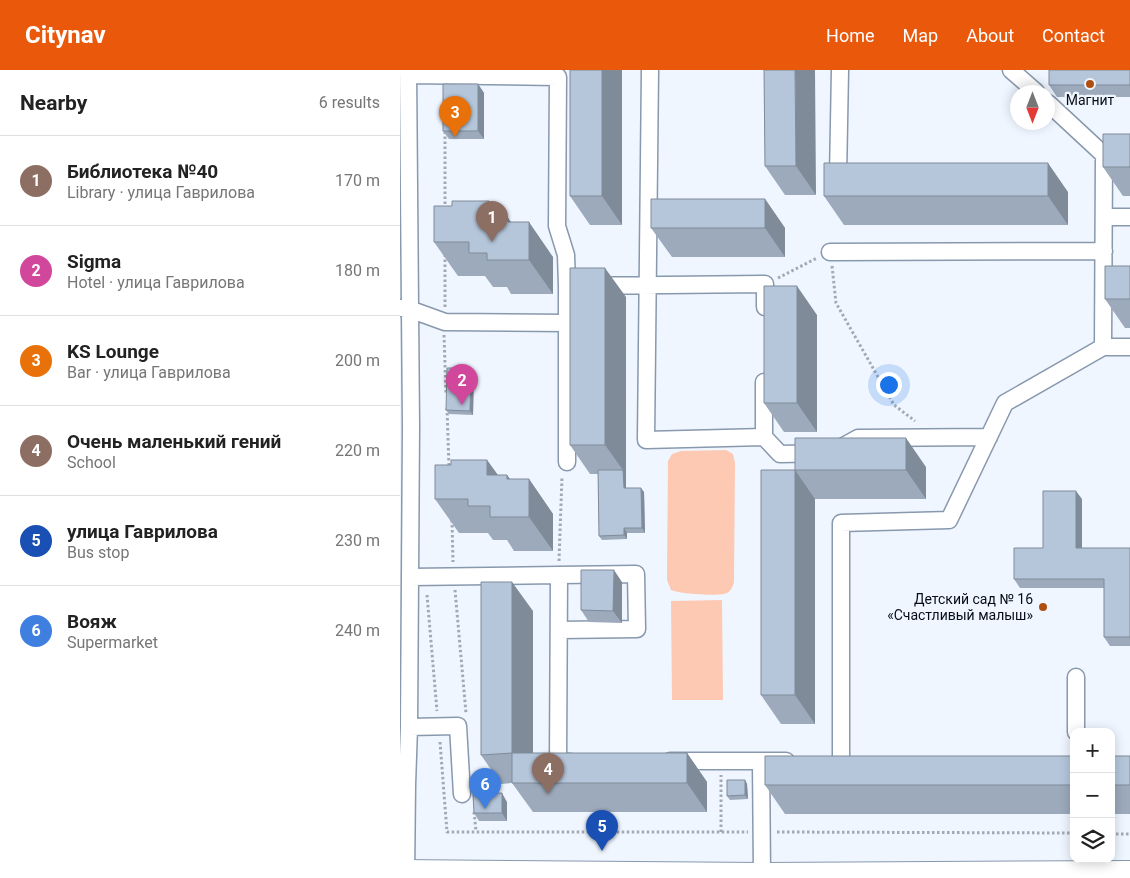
<!DOCTYPE html>
<html lang="en">
<head>
<meta charset="utf-8">
<style>
  :root { --surface:#fff; --page:#f6f6f6; --text:#222; --muted:#767676; --line:#e0e0e0; --accent:#ea580c }
  body { margin:0; font-family:Roboto,sans-serif; background:var(--page); color:var(--text) }
  .controls { position:absolute; right:15px; bottom:15px; display:grid; overflow:hidden; border-radius:10px; box-shadow:0 2px 12px #0003 }
  .controls button { width:45px; height:45px; display:grid; place-items:center; padding:0; border:0; border-bottom:1px solid var(--line); background:var(--surface); color:var(--text); font:25px sans-serif }
  .compass { position:absolute; left:610px; top:15px; width:45px; height:45px; border-radius:50%; background:var(--surface); box-shadow:0 2px 12px #0003; rotate:180deg }
  .you { position:absolute; left:488px; top:314px; width:18px; height:18px; margin:-12px; border:4px solid #fff; border-radius:50%; background:#1a73e8; box-shadow:0 0 0 8px #1a73e833 }
  .badge { display:grid; place-items:center; width:32px; height:32px; border-radius:50%; background:var(--accent); color:#fff; font-size:16px; font-weight:700 }
  .pin { position:absolute; translate:-50% -41px; filter:drop-shadow(0 1px 2px #0008) }
  .pin::after { content:''; position:absolute; top:26px; width:18px; height:15px; background:inherit; clip-path:polygon(0 0,100% 0,50% 100%) }
  .list { margin:0; padding:0; list-style:none }
  h2 { display:flex; justify-content:space-between; align-items:center; height:65px; margin:0; padding:0 20px; font-size:21px }
  h2 small { font-size:16px; font-weight:400; color:var(--muted) }
  .list li { display:grid; grid-template-columns:32px 1fr auto; gap:15px; align-items:center; box-sizing:border-box; height:90px; padding:0 20px; border-top:1px solid var(--line) }
  .list b { display:block; font-size:19px; white-space:nowrap }
  .list p { margin:0; font-size:16px; white-space:nowrap; color:var(--muted) }
  .list em { font-size:16px; font-style:normal; color:var(--muted) }
  .icon { flex:none; width:28px; height:28px; fill:none; stroke:currentColor; stroke-width:2; stroke-linecap:round; stroke-linejoin:round }
  .map { position:relative; flex:none; width:730px; height:808px; overflow:hidden }
  header { display:flex; align-items:center; gap:30px; box-sizing:border-box; height:70px; padding:0 25px; background:var(--accent); color:#fff }
  header strong { font-size:24px }
  nav { display:flex; gap:28px; margin-inline-start:auto; font-size:18px }
  main { display:flex }
  aside { flex:1; background:var(--surface) }
  .map>svg:first-child { display:block }
  .green { fill:#fdc9b2 }
  .lines { fill:none; stroke-linecap:round; stroke-linejoin:round }
  .minor-casing { stroke:#8898ad; stroke-width:19 }
  .major-casing { stroke:#8898ad; stroke-width:22 }
  .path { stroke:#a3a9b2; stroke-width:3; stroke-dasharray:2.5 2.5; stroke-linecap:butt }
  .minor { stroke:#fff; stroke-width:16 }
  .major { stroke:#fff; stroke-width:20 }
  .wall { fill:#9caabc }
  .shaded-wall { fill:#7f8b99 }
  .building { fill:#b5c6db; stroke:#7f8b99 }
  .poi-dot { fill:#b04e11; stroke:#eff6ff; stroke-width:2 }
  .labels { text-anchor:middle; stroke-width:4.5; stroke-linejoin:round; paint-order:stroke }
  .poi-label { font-size:14px; fill:#080d15; stroke:#eff6ff }
</style>
</head>
<body>
<header>
<strong>Citynav</strong>
<nav><a>Home</a><a>Map</a><a>About</a><a>Contact</a></nav>
</header>
<main>
<aside>
<h2>Nearby<small>6 results</small></h2>
<ul class="list">
<li><span class="badge" style="background:#8d6e63">1</span><div><b>Библиотека №40</b><p>Library · улица Гаврилова</p></div><em>170 m</em></li>
<li><span class="badge" style="background:#d1479c">2</span><div><b>Sigma</b><p>Hotel · улица Гаврилова</p></div><em>180 m</em></li>
<li><span class="badge" style="background:#e8710a">3</span><div><b>KS Lounge</b><p>Bar · улица Гаврилова</p></div><em>200 m</em></li>
<li><span class="badge" style="background:#8d6e63">4</span><div><b>Очень маленький гений</b><p>School</p></div><em>220 m</em></li>
<li><span class="badge" style="background:#1a4fb4">5</span><div><b>улица Гаврилова</b><p>Bus stop</p></div><em>230 m</em></li>
<li><span class="badge" style="background:#3f7fe0">6</span><div><b>Вояж</b><p>Supermarket</p></div><em>240 m</em></li>
</ul>
</aside>
<div class="map">
<svg width="730" height="808" viewBox="0 0 730 808">
  <rect width="100%" height="100%" fill="#eff6ff"/>
  <path class="green" d="M326,380L333,384L335,393L334,512C332,518 331,522 324,524C315,526 280,524 271,520L267,510L268,391L272,384L281,381Z
    M322,530L323,630H272L271,531Z"/>
  <g class="lines">
    <g class="minor-casing">
      <path id="minor" d="M250,0L246,370L364,367V312
        M611,0L636,22
        M8,5L158,7L157,156L166,185L167,216
        M648,33L704,85
        M438,107L440,0
        M704,147H730
        M430,182L704,181
        M0,238L9,239L45,252L167,253V216L365,214V237
        M703,277H730
        M364,367L380,384L431,383L458,368L589,367
        M167,392V253
        M10,507L159,505L158,692H171
        M159,560L237,559L236,504L159,505
        M676,607V662
        M9,657L58,656L62,724
        M441,690V453L549,450L605,333L703,277L704,85L717,75H730
        M270,691H386
        M361,691L362,803
        M6,808L7,715L9,657L11,357L8,0"/>
    </g>
    <g class="major-casing">
      <path id="major" d="M0,800L362,803L730,801"/>
    </g>
    <path class="path" d="M45,139V61
      M432,196L436,233L494,335L515,351
      M378,208L417,188
      M45,237V183
      M44,265L46,324
      M47,338L49,397
      M52,450L53,492
      M159,491L162,407
      M55,520L66,643
      M27,525L37,641
      M40,672L47,762H348
      M74,742L76,761
      M321,762V705
      M377,762L674,763
      M711,764H730"/>
    <use href="#minor" class="minor"/>
    <use href="#major" class="major"/>
  </g>
  <path class="wall" d="M222,0V155H190L170,126Z
    M364,0L416,125H385L365,96Z
    M730,0V27H657L649,15Z
    M78,14L84,23V69H49L43,61Z
    M730,64V126H723L703,97Z
    M668,122V155H444L424,126Z
    M365,129L385,158V187H272L251,158Z
    M102,148H108L111,152L153,187V224H111L107,217H93L85,206H58L34,172Z
    M730,196V258H725L705,229Z
    M226,227V418L244,422L245,463H227V469L202,470L199,466L198,404H190L170,375Z
    M417,245V362H384L364,333Z
    M71,298L74,302L73,345L49,344L46,340Z
    M87,390L98,405H107L110,409H129L153,444V481H114L107,470H93L88,463H59L35,429Z
    M526,397V429H415V654H381L361,625L395,400Z
    M682,429V478H730V576H710L704,567V518H620L614,509L643,478Z
    M222,512V553L189,552L181,540Z
    M133,541V683H287L307,712V742H133L112,713L101,714L81,685Z
    M674,686V744H385L365,715Z
    M711,686H730V744H711Z
    M345,710L347,714L348,729L330,730L327,726Z
    M107,732V751H79L74,743Z"/>
  <path class="shaded-wall" d="M202,0H222V155L202,126Z
    M395,0H415L416,125L396,96Z
    M78,14L84,23V69L78,61Z
    M648,93L668,122V155L648,126Z
    M365,129L385,158V187L365,158Z
    M89,131L113,165L89,148Z
    M108,148L129,178V152L153,187V224L129,190L108,152Z
    M205,198L226,227V423L224,418L223,400L205,375Z
    M397,216L417,245V362L397,333Z
    M71,298L74,302L73,345L70,341Z
    M506,368L526,397V429L506,400Z
    M87,390L111,424L87,405Z
    M395,400L415,429V654L395,625Z
    M107,405L129,436V409L153,444V481L129,447L107,409Z
    M241,418L244,422L245,463L242,458Z
    M676,421L682,429V486L676,478Z
    M224,458L227,463V469L224,465Z
    M214,500L222,512V553L213,541Z
    M112,512L133,541V712L112,683Z
    M287,683L307,712V742L287,713Z
    M345,710L347,714L348,729L345,725Z
    M102,723L107,732V751L102,743Z"/>
  <path class="building" d="M170,0H202V126H170Z
    M364,0H395L396,96H365Z
    M649,0H730V15H649Z
    M43,14H78V61H43Z
    M703,64H730V97H703Z
    M424,93H648V126H424Z
    M251,129H365V158H251Z
    M52,131H89V148H108V152H129V190H87V183H69V172H34V136H52Z
    M705,196H730V229H705Z
    M170,198H205V375H170Z
    M364,216H397V333H364Z
    M47,298H71L70,341L46,340Z
    M395,368H506V400H395V625H361V400H395Z
    M51,390H87V405H107V409H129V447H90V436H68V429H35V395H51Z
    M198,400H223L224,418H241L242,458H224V465L199,466Z
    M643,421H676V478H730V567H704V509H614V478H643Z
    M181,500H214L213,541L181,540Z
    M81,512H112V683H287V713H112V683L81,685Z
    M365,686H674V715H365Z
    M711,686H730V715H711Z
    M327,710H345V725L327,726Z
    M102,723V743H74L73,724Z"/>
  <g class="poi-dot">
    <circle cx="690" cy="14" r="5"/>
    <circle cx="643" cy="537" r="5"/>
  </g>
  <g class="labels">
    <g class="poi-label">
      <text x="690" y="35">Магнит</text>
      <text x="633" y="534" text-anchor="end">Детский сад № 16<tspan x="633" dy="16">«Счастливый малыш»</tspan></text>
    </g>
  </g>
</svg>
<div class="controls">
<button>+</button>
<button>−</button>
<button><svg class="icon" aria-label="layers" viewBox="0 0 24 24"><path d="M12 4l9 5-9 5-9-5zM3 14l9 5 9-5"/></svg></button>
</div>
<svg class="compass" viewBox="-18 -18 36 36"><path d="M0-13l5 13h-10z" fill="#e53935"/><path d="M0 13l5-13h-10z" fill="#767676"/></svg>
<div class="you"></div>
<div class="pin badge" style="left:92px;top:172px;background:#8d6e63">1</div>
<div class="pin badge" style="left:62px;top:335px;background:#d1479c">2</div>
<div class="pin badge" style="left:55px;top:67px;background:#e8710a">3</div>
<div class="pin badge" style="left:148px;top:724px;background:#8d6e63">4</div>
<div class="pin badge" style="left:202px;top:781px;background:#1a4fb4">5</div>
<div class="pin badge" style="left:85px;top:739px;background:#3f7fe0">6</div>
</div>
</main>
</body>
</html>
